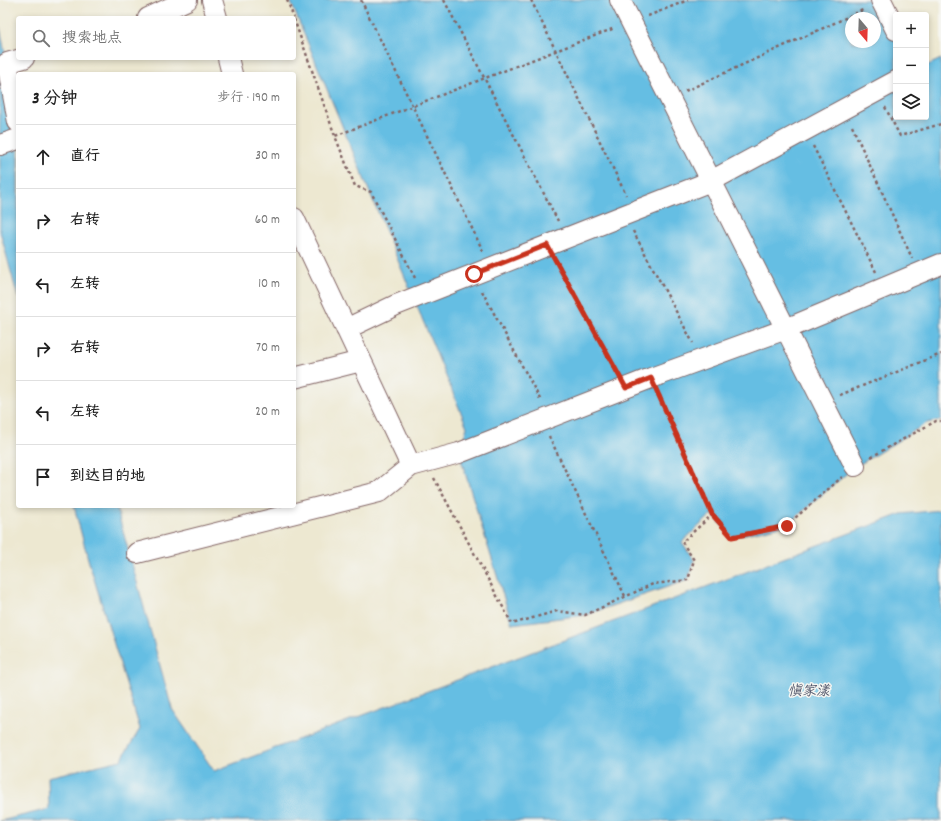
<!DOCTYPE html>
<html lang="zh">
<head>
<meta charset="utf-8">
<style>
  :root { --surface:#fff; --page:#f6f6f6; --text:#222; --muted:#767676; --line:#e0e0e0 }
  body { margin:0; font-family:Dekko,"LXGW WenKai TC",sans-serif; background:var(--page); color:var(--text) }
  .controls { position:absolute; right:12px; top:12px; display:grid; overflow:hidden; border-radius:4px; box-shadow:0 2px 6px #0003 }
  .controls button { width:36px; height:36px; display:grid; place-items:center; padding:0; border:0; border-bottom:1px solid var(--line); background:var(--surface); color:var(--text); font:20px sans-serif }
  .compass { position:absolute; left:845px; top:12px; width:36px; height:36px; border-radius:50%; background:var(--surface); box-shadow:0 2px 6px #0003; rotate:161deg }
  .stop { position:absolute; width:12px; height:12px; margin:-9px; border:3px solid #c8321e; border-radius:50%; background:#fff }
  .stop.end { background:#c8321e; border-color:#fff; box-shadow:0 1px 4px #0008 }
  .list { margin:0; padding:0; list-style:none }
  h2 { display:flex; justify-content:space-between; align-items:center; height:52px; margin:0; padding:0 16px; font-size:17px }
  h2 small { font-size:13px; font-weight:400; color:var(--muted) }
  .list li { display:grid; grid-template-columns:26px 1fr auto; gap:12px; align-items:center; box-sizing:border-box; height:64px; padding:0 16px; border-top:1px solid var(--line) }
  .list b { display:block; font-size:15px; white-space:nowrap }
  .list em { font-size:13px; font-style:normal; color:var(--muted) }
  .icon { flex:none; width:22px; height:22px; fill:none; stroke:currentColor; stroke-width:2; stroke-linecap:round; stroke-linejoin:round }
  .map { position:relative; flex:none; width:941px; height:821px; overflow:hidden }
  .search { position:absolute; background:var(--surface); box-shadow:0 2px 6px #0003; left:16px; top:16px; width:280px; height:44px; display:flex; align-items:center; gap:10px; box-sizing:border-box; padding:0 14px; border-radius:4px; color:var(--muted); font-size:15px }
  .panel { position:absolute; background:var(--surface); box-shadow:0 2px 6px #0003; left:16px; top:72px; width:280px; height:436px; border-radius:4px }
  .map>svg:first-child { display:block }
  .water { fill:#65bee3; stroke:#586e87; fill-rule:evenodd }
  .lines { fill:none; stroke-linecap:round; stroke-linejoin:round }
  .street-casing { stroke:#836565; stroke-width:22 }
  .path { stroke:#836565; stroke-width:2.5; stroke-dasharray:3 3; stroke-linecap:butt }
  .street { stroke:#fff; stroke-width:20 }
  .route { stroke:#c8321e; stroke-width:5 }
  .labels { text-anchor:middle; stroke-width:3; stroke-linejoin:round; paint-order:stroke }
  .water-label { font-size:14px; font-style:italic; fill:#53576b; stroke:#f6f6f2 }
</style>
</head>
<body>
<div class="map">
<svg width="941" height="821" viewBox="0 0 941 821">
  <rect width="100%" height="100%" fill="#f6f6f2"/>
  <filter id="ink" filterUnits="userSpaceOnUse"><feTurbulence type="fractalNoise" baseFrequency=".025" numOctaves="2"/><feDisplacementMap in="SourceGraphic" scale="8" xChannelSelector="R" yChannelSelector="G"/><feConvolveMatrix kernelMatrix="1 2 1 2 8 2 1 2 1" color-interpolation-filters="sRGB"/></filter>
  <filter id="wash" filterUnits="userSpaceOnUse"><feTurbulence type="fractalNoise" baseFrequency=".012" numOctaves="4" result="noise"/><feDisplacementMap in="SourceGraphic" scale="16" xChannelSelector="R" yChannelSelector="G"/><feGaussianBlur stdDeviation="0.9" result="paint"/><feColorMatrix in="noise" values="0 0 0 0 0 0 0 0 0 0 0 0 0 0 0 0 0 1.4 0 .05"/><feComposite in="paint" operator="in"/></filter>
  <g filter="url(#wash)">
    <rect width="100%" height="100%" fill="#ede8d1"/>
    <path class="water" d="M290,0H881L896,30V117H926V66L941,59V420L927,423L852,469L787,525L732,537L712,514L682,542L694,560L688,580L585,615L512,624L459,453L467,427ZM851,18H875V42H851Z
      M0,27L18,122V298L0,231Z
      M74,506H116L172,709L214,771L901,514L941,510V821H0L49,809L48,777L121,760L140,729L88,559Z"/>
  </g>
  <g filter="url(#ink)">
    <g class="lines">
      <g class="street-casing">
        <path id="street" d="M212,0L217,18
          M620,0L855,466
          M881,0L896,30
          M148,18L187,0
          M228,58L232,74
          M18,122L7,63L24,58
          M0,145L18,139
          M294,218L411,466L459,453L651,378L786,329L941,264
          M346,329L396,305L711,181L896,81
          M294,378L361,361
          M137,553L379,492L411,466"/>
      </g>
      <path class="path" d="M287,0L294,18
        M361,0L483,251
        M444,0L558,221
        M531,0L626,195
        M648,16L688,0
        M294,19L335,136
        M685,91L865,9
        M885,107L900,136L941,124
        M852,126L912,258
        M813,146L876,272
        M633,231L693,343
        M556,260L617,372
        M415,278L371,192L355,186L335,136L615,28
        M482,291L541,401
        M659,395L713,514L732,537L787,525L842,477
        M840,395L941,354
        M549,436L625,596
        M871,457L936,421H941
        M434,478L512,624L557,611L585,615L653,584L688,580L694,560L682,542L713,514"/>
      <use href="#street" class="street"/>
    </g>
  </g>
  <g class="lines" filter="url(#ink)">
    <path class="route" d="M474,274L547,245L626,388L651,378L712,514L732,537L787,526"/>
  </g>
  <g class="labels">
    <g class="water-label">
      <text x="809" y="695">慎家漾</text>
    </g>
  </g>
</svg>
<div class="controls">
<button>+</button>
<button>−</button>
<button><svg class="icon" aria-label="layers" viewBox="0 0 24 24"><path d="M12 4l9 5-9 5-9-5zM3 14l9 5 9-5"/></svg></button>
</div>
<svg class="compass" viewBox="-18 -18 36 36"><path d="M0-13l5 13h-10z" fill="#e53935"/><path d="M0 13l5-13h-10z" fill="#767676"/></svg>
<div class="stop" style="left:474px;top:274px"></div>
<div class="stop end" style="left:787px;top:526px"></div>
<div class="search"><svg class="icon" aria-label="search" viewBox="0 0 24 24"><circle cx="10" cy="10" r="6"/><path d="M15 15l6 6"/></svg>搜索地点</div>
<section class="panel">
<h2>3 分钟<small>步行 · 190 m</small></h2>
<ul class="list">
<li><svg class="icon" aria-label="ahead" viewBox="0 0 24 24"><path d="M12 20V5M6 11l6-6 6 6"/></svg><div><b>直行</b></div><em>30 m</em></li>
<li><svg class="icon" aria-label="right" viewBox="0 0 24 24"><path d="M7 20v-9h11M14 6l5 5-5 5"/></svg><div><b>右转</b></div><em>60 m</em></li>
<li><svg class="icon" aria-label="left" viewBox="0 0 24 24"><path d="M17 20v-9H6M10 6l-5 5 5 5"/></svg><div><b>左转</b></div><em>10 m</em></li>
<li><svg class="icon" aria-label="right" viewBox="0 0 24 24"><path d="M7 20v-9h11M14 6l5 5-5 5"/></svg><div><b>右转</b></div><em>70 m</em></li>
<li><svg class="icon" aria-label="left" viewBox="0 0 24 24"><path d="M17 20v-9H6M10 6l-5 5 5 5"/></svg><div><b>左转</b></div><em>20 m</em></li>
<li><svg class="icon" aria-label="arrive" viewBox="0 0 24 24"><path d="M6 21V4h12l-3 4 3 4H6"/></svg><div><b>到达目的地</b></div></li>
</ul>
</section>
</div>
</body>
</html>
